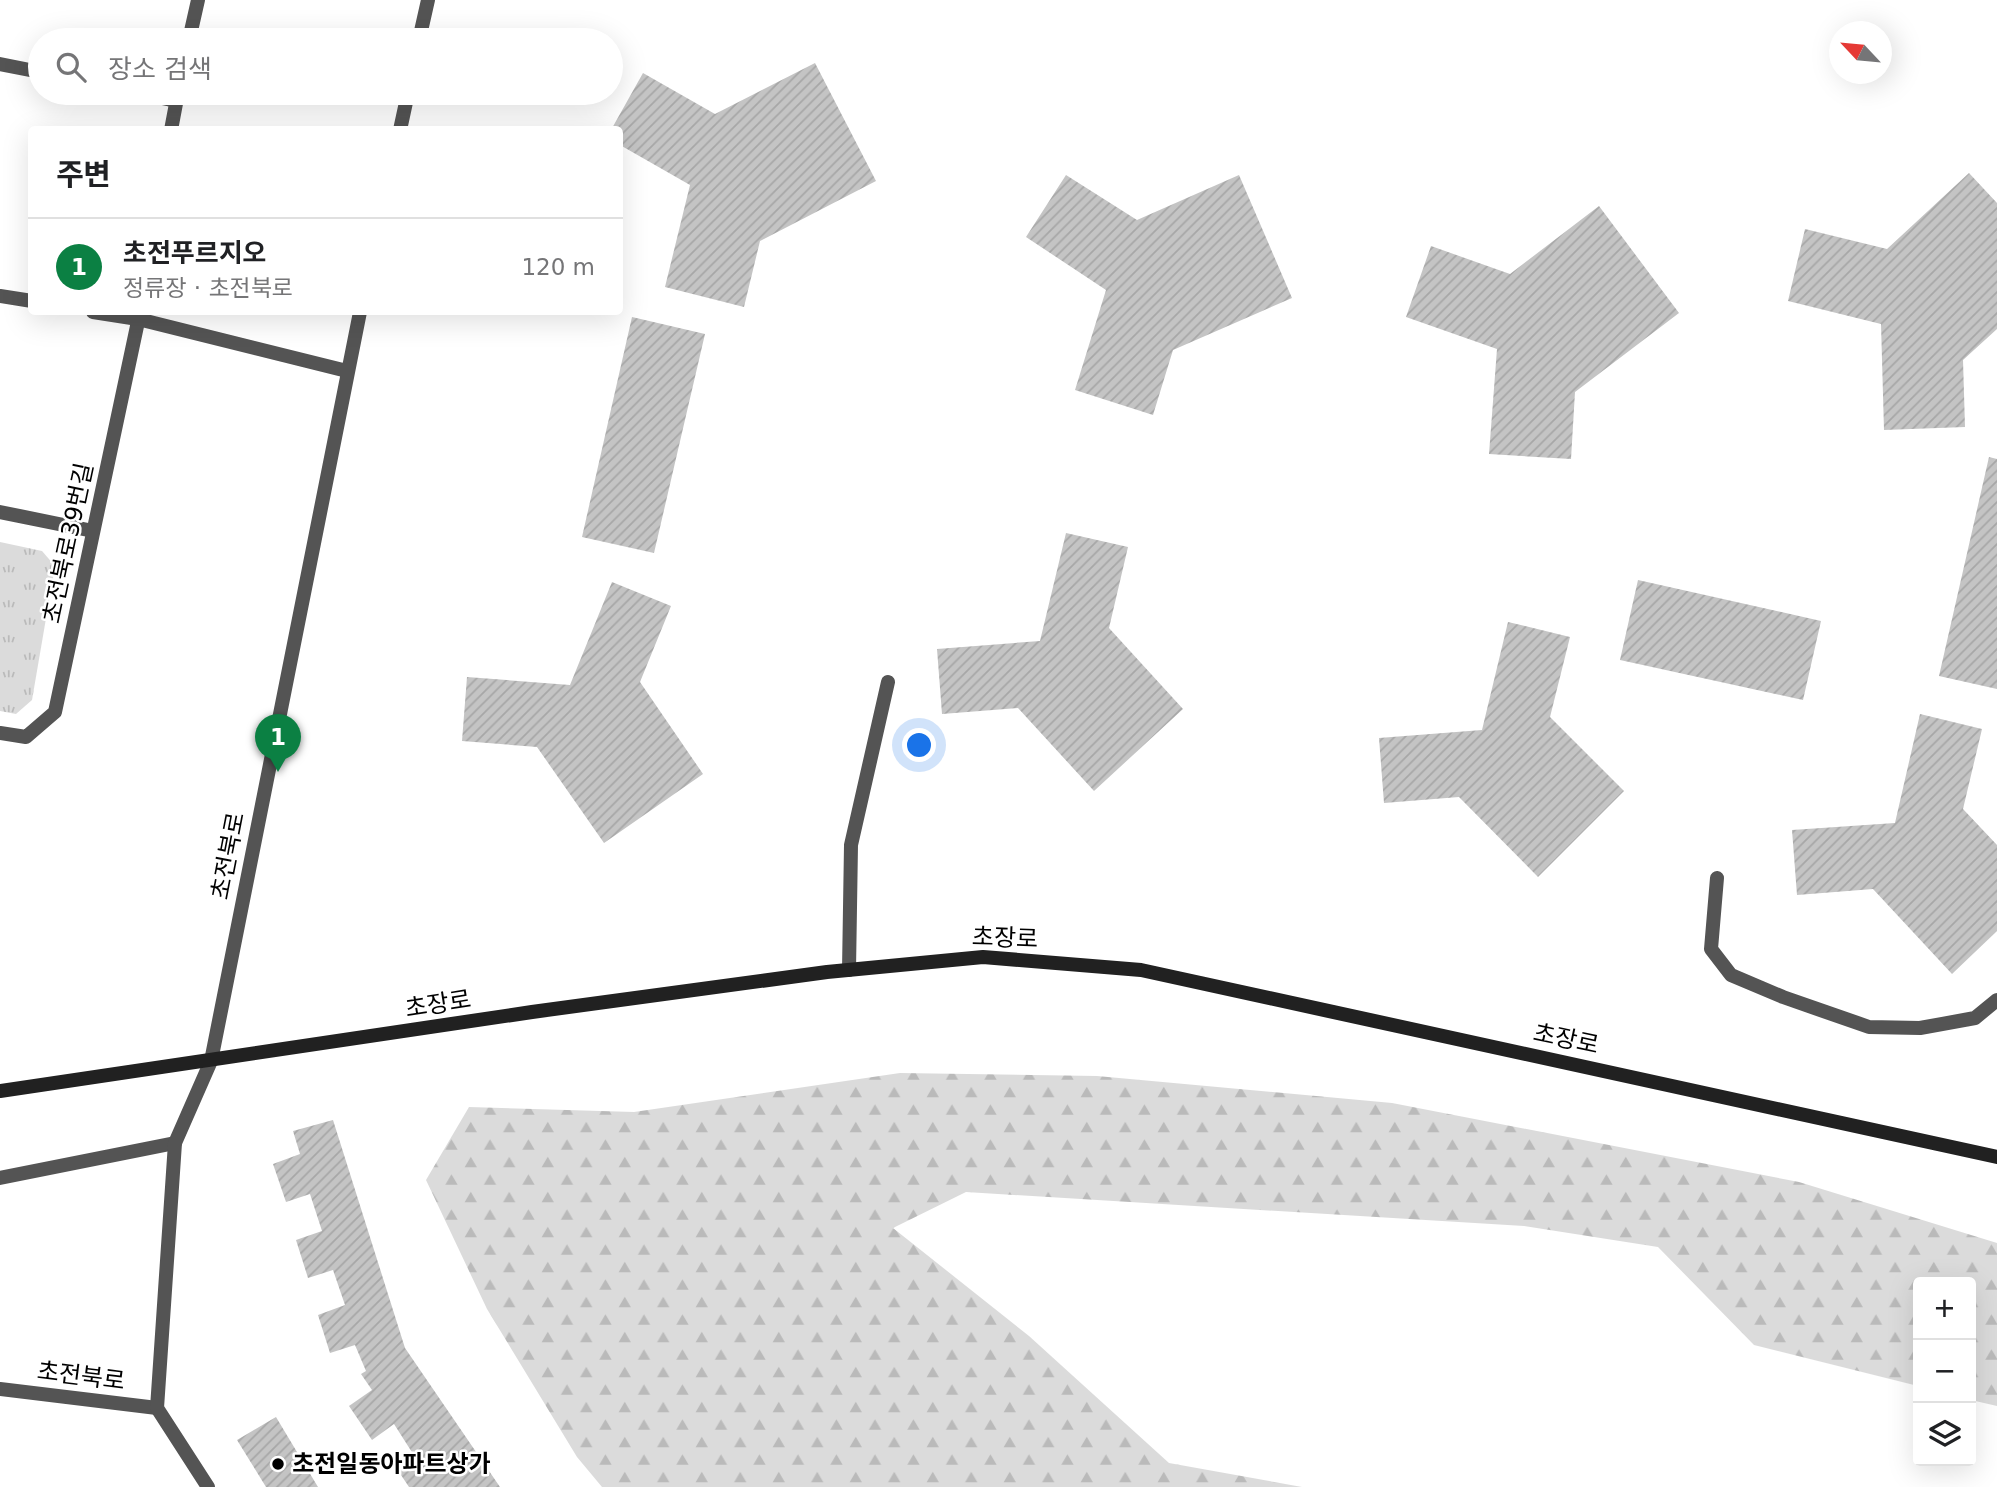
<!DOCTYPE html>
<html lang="ko">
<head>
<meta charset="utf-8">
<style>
  :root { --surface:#fff; --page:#f2f2f2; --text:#202124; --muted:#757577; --line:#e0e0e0; --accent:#0b8043 }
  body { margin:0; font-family:"DejaVu Sans","Noto Sans KR",sans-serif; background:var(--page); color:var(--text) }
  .controls { position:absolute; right:21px; bottom:21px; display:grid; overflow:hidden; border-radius:7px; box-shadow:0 7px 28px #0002 }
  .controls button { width:63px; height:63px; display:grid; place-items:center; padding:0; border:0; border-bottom:2px solid var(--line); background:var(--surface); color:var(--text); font:35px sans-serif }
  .compass { position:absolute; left:1829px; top:21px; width:63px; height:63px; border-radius:50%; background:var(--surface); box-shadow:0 7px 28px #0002; rotate:296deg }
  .you { position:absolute; left:920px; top:746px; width:24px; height:24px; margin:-18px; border:5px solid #fff; border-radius:50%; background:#1a73e8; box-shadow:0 0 0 10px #1a73e833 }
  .badge { display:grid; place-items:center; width:46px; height:46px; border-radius:50%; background:var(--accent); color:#fff; font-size:23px; font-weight:700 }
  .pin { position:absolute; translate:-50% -58px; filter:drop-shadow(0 2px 4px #0008) }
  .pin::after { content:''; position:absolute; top:37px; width:24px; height:21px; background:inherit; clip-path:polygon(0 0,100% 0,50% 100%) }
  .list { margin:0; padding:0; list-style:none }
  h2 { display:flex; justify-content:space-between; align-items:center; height:91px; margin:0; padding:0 28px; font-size:30px }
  h2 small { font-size:23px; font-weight:400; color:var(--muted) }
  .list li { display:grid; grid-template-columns:46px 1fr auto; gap:21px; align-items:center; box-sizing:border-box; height:98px; padding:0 28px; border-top:2px solid var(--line) }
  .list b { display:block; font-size:26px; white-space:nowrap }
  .list p { margin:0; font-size:23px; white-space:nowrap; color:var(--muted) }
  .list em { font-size:23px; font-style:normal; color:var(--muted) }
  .icon { flex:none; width:38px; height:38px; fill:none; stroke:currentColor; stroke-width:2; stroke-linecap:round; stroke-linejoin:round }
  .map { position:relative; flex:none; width:1997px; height:1487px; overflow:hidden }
  .search { position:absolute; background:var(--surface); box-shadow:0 7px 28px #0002; left:28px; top:28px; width:595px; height:77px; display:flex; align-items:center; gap:18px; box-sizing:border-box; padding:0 24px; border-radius:38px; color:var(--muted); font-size:26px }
  .panel { position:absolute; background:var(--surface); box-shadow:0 7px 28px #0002; left:28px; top:126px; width:595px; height:189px; border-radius:7px }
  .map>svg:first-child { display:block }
  .forest { fill:url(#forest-firs) }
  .park { fill:url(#park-tufts) }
  .building { fill:url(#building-hatch) }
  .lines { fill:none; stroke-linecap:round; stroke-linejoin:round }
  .lane { stroke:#545454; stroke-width:14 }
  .street { stroke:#545454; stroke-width:14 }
  .secondary { stroke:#212121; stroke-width:14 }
  .poi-dot { fill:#000; stroke:#fff; stroke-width:2.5 }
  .labels { text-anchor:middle; stroke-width:5; stroke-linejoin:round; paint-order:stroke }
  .street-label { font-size:24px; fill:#000; stroke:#fff }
  .poi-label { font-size:24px; font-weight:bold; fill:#000; stroke:#fff; text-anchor:start }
</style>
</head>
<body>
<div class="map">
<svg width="1997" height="1487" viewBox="0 0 1997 1487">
  <defs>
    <pattern id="forest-firs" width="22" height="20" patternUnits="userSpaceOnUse" patternTransform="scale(1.75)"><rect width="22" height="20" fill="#dbdbdb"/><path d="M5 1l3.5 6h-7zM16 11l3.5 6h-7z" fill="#bababa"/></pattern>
    <pattern id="park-tufts" width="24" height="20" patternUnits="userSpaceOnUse" patternTransform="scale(1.75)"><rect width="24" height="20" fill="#dbdbdb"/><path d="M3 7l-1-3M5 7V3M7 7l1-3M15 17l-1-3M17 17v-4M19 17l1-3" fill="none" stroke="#bababa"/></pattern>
    <pattern id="building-hatch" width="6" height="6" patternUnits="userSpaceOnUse" patternTransform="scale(1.75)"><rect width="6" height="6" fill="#c4c4c4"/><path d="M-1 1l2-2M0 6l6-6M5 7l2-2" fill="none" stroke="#a7a7a7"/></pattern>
  </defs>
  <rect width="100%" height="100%" fill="#fff"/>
  <path class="forest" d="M900,1073L1097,1076L1392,1103L1799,1182L1997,1243V1406L1971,1400V1282H1918V1386L1754,1345L1658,1247L1524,1226L966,1192L893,1228L1029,1336L1169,1463L1302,1487H602L577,1457L487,1309L426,1180L469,1107L634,1112Z"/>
  <path class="park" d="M0,542L42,551L55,566L32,700L16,714L0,711Z"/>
  <path class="building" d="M815,63L876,181L760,241L744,307L665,287L690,185L620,145V130H611L643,73L715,114Z
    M1969,173L1997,203V329L1963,360L1965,427L1884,430L1881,324L1788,301L1805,229L1887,249Z
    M1066,175L1137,220L1239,175L1292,298L1173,350L1153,415L1075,390L1106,290L1026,237Z
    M1599,206L1679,313L1575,392L1571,459L1489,454L1497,349L1406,317L1431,246L1510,274Z
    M632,317L705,334L654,553L582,537Z
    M1989,457L1997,459V689L1939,676Z
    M1066,533L1128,547L1109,628L1183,709L1094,791L1018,708L942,714L937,649L1040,641Z
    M1638,580L1821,621L1803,700L1620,660Z
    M612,582L671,606L640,682L703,774L604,843L537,747L462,741L467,677L570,685Z
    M1508,622L1570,637L1550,717L1624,791L1538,877L1459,797L1384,803L1379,738L1482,730Z
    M1920,714L1982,729L1963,809L1997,845V931L1952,974L1873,889L1797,895L1792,830L1895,823Z
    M333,1120L405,1348L500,1487H409L397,1469L415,1457L394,1424L372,1440L349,1406L372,1390L361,1374L366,1371L355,1345L330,1353L318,1315L345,1305L333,1270L308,1278L296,1240L322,1231L310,1194L286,1202L273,1164L300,1154L293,1131Z
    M276,1417L318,1487H266L237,1440Z"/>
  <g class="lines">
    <path class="lane" d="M1717,878L1711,949L1731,975L1783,997L1869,1027L1920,1028L1975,1018L1997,1000
      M849,970L851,845L888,682
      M0,1178L175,1143
      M0,1389L157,1408"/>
    <path class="street" d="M189,40L198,0
      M419,40L428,0
      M0,64L40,72
      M139,93L176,101
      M171,130L178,93
      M400,130L408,93
      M0,296L32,301
      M93,312L138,319L347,371
      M0,512L93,531
      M0,733L26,737L55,712L140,312
      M208,1487L157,1408L175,1143L211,1061L360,312"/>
    <path class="secondary" d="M0,1091L532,1012L827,972L983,957L1141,970L1997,1157"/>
  </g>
  <circle class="poi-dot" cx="278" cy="1464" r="7"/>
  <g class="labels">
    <g class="street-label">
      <text transform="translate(68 543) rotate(-78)" y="8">초전북로39번길</text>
      <text transform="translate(228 856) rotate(-79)" y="8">초전북로</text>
      <text transform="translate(1005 938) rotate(2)" y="8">초장로</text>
      <text transform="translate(438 1004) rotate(-9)" y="8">초장로</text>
      <text transform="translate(1566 1039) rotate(12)" y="8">초장로</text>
      <text transform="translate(81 1376) rotate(7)" y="8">초전북로</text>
    </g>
    <g class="poi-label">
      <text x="292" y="1472">초전일동아파트상가</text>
    </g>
  </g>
</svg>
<div class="controls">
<button>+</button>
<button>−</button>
<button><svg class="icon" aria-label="layers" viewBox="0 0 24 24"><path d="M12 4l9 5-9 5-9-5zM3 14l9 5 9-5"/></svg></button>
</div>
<svg class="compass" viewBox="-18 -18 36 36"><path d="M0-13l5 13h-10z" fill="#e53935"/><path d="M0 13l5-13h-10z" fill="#757577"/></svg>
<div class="you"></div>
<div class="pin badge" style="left:278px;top:772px">1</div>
<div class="search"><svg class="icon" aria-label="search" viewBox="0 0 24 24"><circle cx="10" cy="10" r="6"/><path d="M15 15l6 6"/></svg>장소 검색</div>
<section class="panel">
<h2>주변<small></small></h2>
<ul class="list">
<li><span class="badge">1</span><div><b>초전푸르지오</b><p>정류장 · 초전북로</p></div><em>120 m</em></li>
</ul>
</section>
</div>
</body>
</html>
